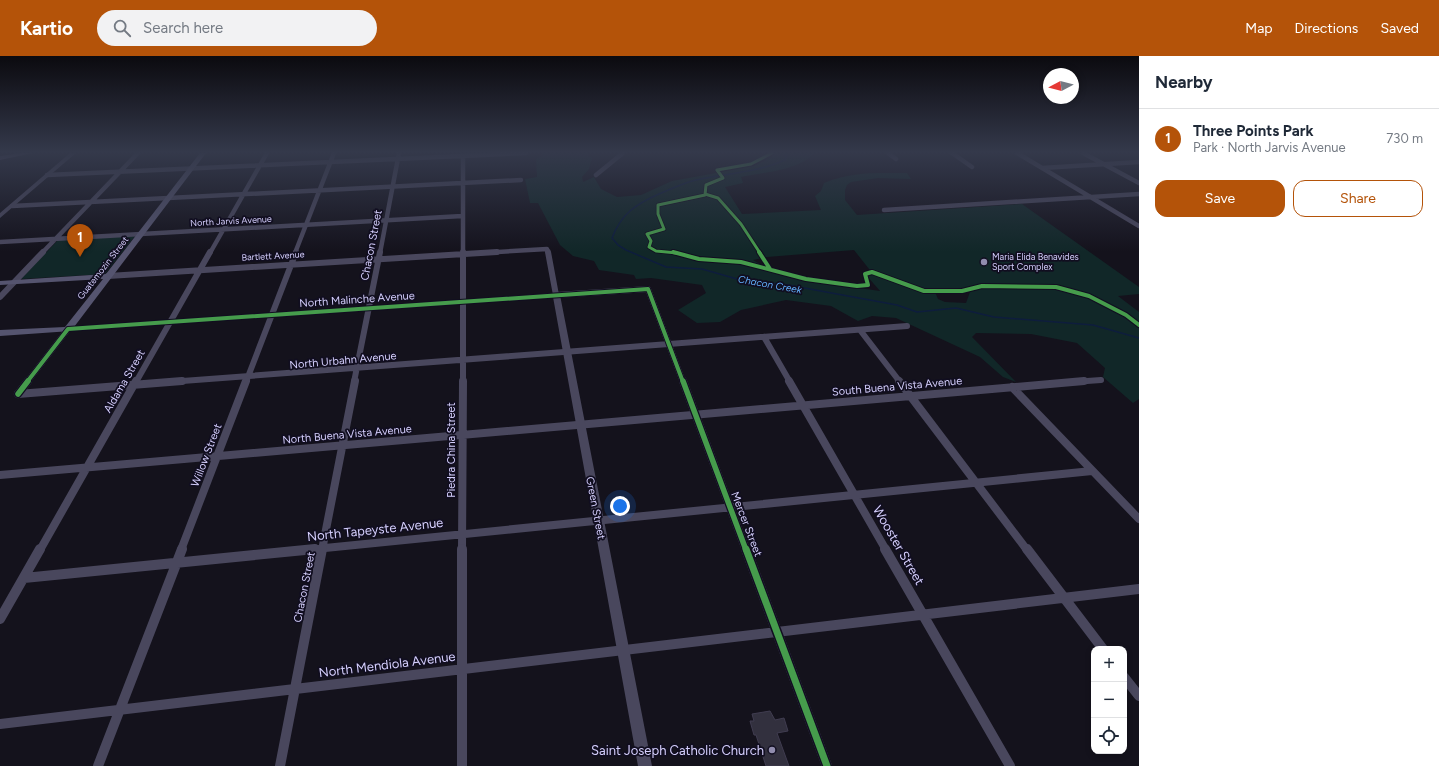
<!DOCTYPE html>
<html lang="en">
<head>
<meta charset="utf-8">
<style>
  :root { --surface:#fff; --page:#f2f2f3; --text:#1f2937; --muted:#747a83; --line:#e0e1e3; --accent:#b45309 }
  body { margin:0; font-family:Figtree,sans-serif; background:var(--page); color:var(--text) }
  .controls { position:absolute; right:12px; bottom:12px; display:grid; overflow:hidden; border-radius:8px; box-shadow:0 2px 6px #0003 }
  .controls button { width:36px; height:36px; display:grid; place-items:center; padding:0; border:0; border-bottom:1px solid var(--line); background:var(--surface); color:var(--text); font:20px sans-serif }
  .compass { position:absolute; left:1043px; top:12px; width:36px; height:36px; border-radius:50%; background:var(--surface); box-shadow:0 2px 6px #0003; rotate:263deg }
  .you { position:absolute; left:620px; top:450px; width:14px; height:14px; margin:-10px; border:3px solid #fff; border-radius:50%; background:#1a73e8; box-shadow:0 0 0 6px #1a73e833 }
  .badge { display:grid; place-items:center; width:26px; height:26px; border-radius:50%; background:var(--accent); color:#fff; font-size:13px; font-weight:700 }
  .pin { position:absolute; translate:-50% -33px; filter:drop-shadow(0 1px 2px #0008) }
  .pin::after { content:''; position:absolute; top:21px; width:14px; height:12px; background:inherit; clip-path:polygon(0 0,100% 0,50% 100%) }
  .list { margin:0; padding:0; list-style:none }
  h2 { display:flex; justify-content:space-between; align-items:center; height:52px; margin:0; padding:0 16px; font-size:17px }
  h2 small { font-size:13px; font-weight:400; color:var(--muted) }
  .list li { display:grid; grid-template-columns:26px 1fr auto; gap:12px; align-items:center; box-sizing:border-box; height:60px; padding:0 16px; border-top:1px solid var(--line) }
  .list b { display:block; font-size:15px; white-space:nowrap }
  .list p { margin:0; font-size:13px; white-space:nowrap; color:var(--muted) }
  .list em { font-size:13px; font-style:normal; color:var(--muted) }
  .actions { display:flex; gap:8px; padding:12px 16px }
  .actions a { flex:1; padding:9px 0; border:1px solid var(--accent); border-radius:12px; text-align:center; font-size:14px; color:var(--accent) }
  .actions .main { background:var(--accent); color:#fff }
  .icon { flex:none; width:22px; height:22px; fill:none; stroke:currentColor; stroke-width:2; stroke-linecap:round; stroke-linejoin:round }
  .map { position:relative; flex:none; width:1139px; height:710px; overflow:hidden }
  header { display:flex; align-items:center; gap:24px; box-sizing:border-box; height:56px; padding:0 20px; background:var(--accent); color:#fff }
  header strong { font-size:19px }
  nav { display:flex; gap:22px; margin-inline-start:auto; font-size:14px }
  .search { width:280px; height:36px; background:var(--page); display:flex; align-items:center; gap:10px; box-sizing:border-box; padding:0 14px; border-radius:22px; color:var(--muted); font-size:15px }
  main { display:flex }
  aside { flex:1; background:var(--surface) }
  .map>svg:first-child { display:block }
  .green { fill:#112728; fill-rule:evenodd }
  .lines { fill:none; stroke-linecap:round; stroke-linejoin:round }
  .stream { stroke:#0e1d3d; stroke-width:1.5 }
  .building { fill:#32303e; stroke:#403c50 }
  .minor-far3 { stroke:#49475d; stroke-width:4.5 }
  .minor-far2 { stroke:#49475d; stroke-width:6 }
  .minor-far1 { stroke:#49475d; stroke-width:8 }
  .minor { stroke:#49475d; stroke-width:10 }
  .tertiary { fill:#49475d; fill-rule:evenodd }
  .secondary { fill:#55546f; fill-rule:evenodd }
  .primary { fill:#5c516e; fill-rule:evenodd }
  .cycleway-far3-casing { stroke:#110e20; stroke-width:4.5 }
  .cycleway-far2-casing { stroke:#110e20; stroke-width:6 }
  .cycleway-far1-casing { stroke:#110e20; stroke-width:8 }
  .cycleway-casing { stroke:#110e20; stroke-width:10 }
  .cycleway-far3 { stroke:#469c4c; stroke-width:3 }
  .cycleway-far2 { stroke:#469c4c; stroke-width:4 }
  .cycleway-far1 { stroke:#469c4c; stroke-width:5.5 }
  .cycleway { stroke:#469c4c; stroke-width:7 }
  .poi-dot { fill:#918dae; stroke:#110e20; stroke-width:1.5 }
  .labels { text-anchor:middle; stroke-width:3.5; stroke-linejoin:round; paint-order:stroke }
  .far-street-label { font-size:9px; fill:#d5cffd; stroke:#110e20 }
  .far-poi-label { font-size:9px; fill:#d5cffd; stroke:#110e20; text-anchor:start }
  .far-water-label { font-size:10px; font-style:italic; fill:#61aef9; stroke:#110e20 }
  .street-label { font-size:11px; fill:#d5cffd; stroke:#110e20 }
  .near-street-label { font-size:13px; fill:#d5cffd; stroke:#110e20 }
  .near-poi-label { font-size:13px; fill:#d5cffd; stroke:#110e20; text-anchor:end }
</style>
</head>
<body>
<header>
<strong>Kartio</strong>
<div class="search"><svg class="icon" aria-label="search" viewBox="0 0 24 24"><circle cx="10" cy="10" r="6"/><path d="M15 15l6 6"/></svg>Search here</div>
<nav><a>Map</a><a>Directions</a><a>Saved</a></nav>
</header>
<main>
<div class="map">
<svg width="1139" height="710" viewBox="0 0 1139 710">
  <rect width="100%" height="100%" fill="#14121c"/>
  <path class="green" d="M541,97H589L588,100L592,102L589,113L582,121L583,126L594,121L601,133L617,141L641,139L672,125L754,110L772,101L774,97H814C798,115 764,116 741,121L743,127L725,131L742,158L821,154L815,140L821,135L824,127C852,115 878,117 907,117L911,123L878,122L851,126L847,129L845,134V144L857,159L1022,148L1139,231V238L1118,240L1139,256V343L1133,347L1103,321L1105,312L1077,287L1031,278L976,277L972,281L1016,326L1003,321L980,301L896,262L872,260L858,265L831,250L786,244L741,254L720,266L697,267L678,254L706,237L702,229L651,222L636,223L634,219L599,214L594,205L573,200L560,189L538,147H530L525,123L537,121L536,103L542,100ZM854,194L873,218L867,220L880,235L817,226L773,216L753,204L767,201ZM935,236L970,235V236L966,247L945,246L938,243Z
    M135,180L105,218L21,223L58,184Z"/>
  <g class="lines">
    <path class="stream" d="M787,97L785,104C756,117 726,117 696,124C683,127 671,133 659,138C636,148 621,158 612,182L618,189L626,194L666,211L702,213L737,223L788,229L897,249L917,256L956,252L994,261L1093,269L1139,282"/>
  </g>
  <path class="building" d="M770,655L775,664L784,662L788,675L777,677L789,710H766L756,679H754L750,665H754L752,658Z"/>
  <g class="lines">
    <path class="minor-far3" d="M888,97L896,103
      M952,97L972,111
      M1017,97L1139,170
      M1083,97L1139,127
      M1042,112L1139,106
      M47,119L526,97
      M596,119L623,97
      M12,150L521,124
      M884,154L1139,138
      M0,186L462,160
      M42,197L138,97
      M210,197L267,97
      M295,197L334,97
      M380,197L399,97
      M463,197V102
      M481,197L547,193L548,197"/>
    <path class="minor-far2" d="M548,196L556,239L648,233L683,326
      M108,220L497,196
      M0,241L43,196
      M860,274L900,326
      M764,281L790,326
      M27,326L68,273
      M136,326L210,196
      M169,326L907,270
      M246,326L296,196
      M354,326L380,196
      M463,326V196
      M1073,326L1101,324"/>
    <path class="minor-far1" d="M683,325L746,494
      M789,325L886,494
      M899,325L1027,494
      M1012,331L1139,463
      M18,338L182,325
      M18,338L28,325
      M0,419L1084,325
      M40,494L136,325
      M181,494L246,325
      M305,494L1092,415
      M322,494L355,325
      M462,494L463,325"/>
    <path class="minor" d="M746,493L827,710
      M885,493L1010,710
      M1027,493L1103,593
      M24,522L315,493
      M0,563L40,493
      M1124,621L1139,640
      M0,668L1139,533
      M98,710L182,493
      M280,710L322,493
      M462,710V493"/>
    <path class="tertiary" d="M70,97H76L0,162V157Z
      M556,237L560,239L652,710H638L553,241L68,275L64,273L68,271Z"/>
    <path class="secondary" d="M200,97H206L71,275L0,280V274L65,271L103,223L0,229V225L106,218Z"/>
    <path class="primary" d="M21,97H33L0,104V100Z"/>
    <g class="cycleway-far3-casing">
      <path id="cycleway-far3" d="M705,138L718,142L741,168L760,197
        M677,197L656,195L649,191L651,185L647,178L664,173L658,158V149L705,139L706,129L723,122L717,114L751,108L772,97"/>
    </g>
    <g class="cycleway-far2-casing">
      <path id="cycleway-far2" d="M673,196L699,203L741,206L806,223L857,230L868,229L865,218L872,216L924,235H962L982,230L1056,231L1089,240L1126,259L1139,269
        M759,196L770,213
        M27,326L68,273L648,233L683,326"/>
    </g>
    <g class="cycleway-far1-casing">
      <path id="cycleway-far1" d="M683,325L746,494
        M18,338L28,325"/>
    </g>
    <g class="cycleway-casing">
      <path id="cycleway" d="M746,493L827,710"/>
    </g>
    <use href="#cycleway-far3" class="cycleway-far3"/>
    <use href="#cycleway-far2" class="cycleway-far2"/>
    <use href="#cycleway-far1" class="cycleway-far1"/>
    <use href="#cycleway" class="cycleway"/>
  </g>
  <linearGradient id="sky" x2="0" y2="1"><stop stop-color="#0b0a0f"/><stop offset="0.49" stop-color="#34394b"/><stop offset="1" stop-color="#34394b" stop-opacity="0"/></linearGradient>
  <rect width="1139" height="196" fill="url(#sky)"/>
  <g class="poi-dot">
    <circle cx="984" cy="206" r="4"/>
    <circle cx="772" cy="694" r="4"/>
  </g>
  <g class="labels">
    <g class="far-street-label">
      <text transform="translate(231 165) rotate(-3)" y="3">North Jarvis Avenue</text>
      <text transform="translate(273 200) rotate(-3)" y="3">Bartlett Avenue</text>
      <text transform="translate(103 212) rotate(-52)" y="3">Guatemozin Street</text>
    </g>
    <g class="far-poi-label">
      <text x="992" y="204">Maria Elida Benavides<tspan x="992" dy="10">Sport Complex</tspan></text>
    </g>
    <g class="far-water-label">
      <text transform="translate(770 228) rotate(10)" y="4">Chacon Creek</text>
    </g>
    <g class="street-label">
      <text transform="translate(371 189) rotate(-79)" y="4">Chacon Street</text>
      <text transform="translate(357 243) rotate(-4)" y="4">North Malinche Avenue</text>
      <text transform="translate(343 304) rotate(-5)" y="4">North Urbahn Avenue</text>
      <text transform="translate(124 325) rotate(-60)" y="4">Aldama Street</text>
      <text transform="translate(897 330) rotate(-5)" y="4">South Buena Vista Avenue</text>
      <text transform="translate(347 378) rotate(-5)" y="4">North Buena Vista Avenue</text>
      <text transform="translate(451 394) rotate(-90)" y="4">Piedra China Street</text>
      <text transform="translate(206 399) rotate(-69)" y="4">Willow Street</text>
      <text transform="translate(596 452) rotate(79)" y="4">Green Street</text>
      <text transform="translate(747 468) rotate(69)" y="4">Mercer Street</text>
      <text transform="translate(304 531) rotate(-79)" y="4">Chacon Street</text>
    </g>
    <g class="near-street-label">
      <text transform="translate(375 473) rotate(-6)" y="5">North Tapeyste Avenue</text>
      <text transform="translate(899 489) rotate(60)" y="5">Wooster Street</text>
      <text transform="translate(387 608) rotate(-7)" y="5">North Mendiola Avenue</text>
    </g>
    <g class="near-poi-label">
      <text x="764" y="699">Saint Joseph Catholic Church</text>
    </g>
  </g>
</svg>
<div class="controls">
<button>+</button>
<button>−</button>
<button><svg class="icon" aria-label="locate" viewBox="0 0 24 24"><circle cx="12" cy="12" r="6"/><path d="M12 2v4M12 18v4M2 12h4M18 12h4"/></svg></button>
</div>
<svg class="compass" viewBox="-18 -18 36 36"><path d="M0-13l5 13h-10z" fill="#e53935"/><path d="M0 13l5-13h-10z" fill="#747a83"/></svg>
<div class="you"></div>
<div class="pin badge" style="left:80px;top:201px">1</div>
</div>
<aside>
<h2>Nearby<small></small></h2>
<ul class="list">
<li><span class="badge">1</span><div><b>Three Points Park</b><p>Park · North Jarvis Avenue</p></div><em>730 m</em></li>
</ul>
<div class="actions"><a class="main">Save</a><a>Share</a></div>
</aside>
</main>
</body>
</html>
